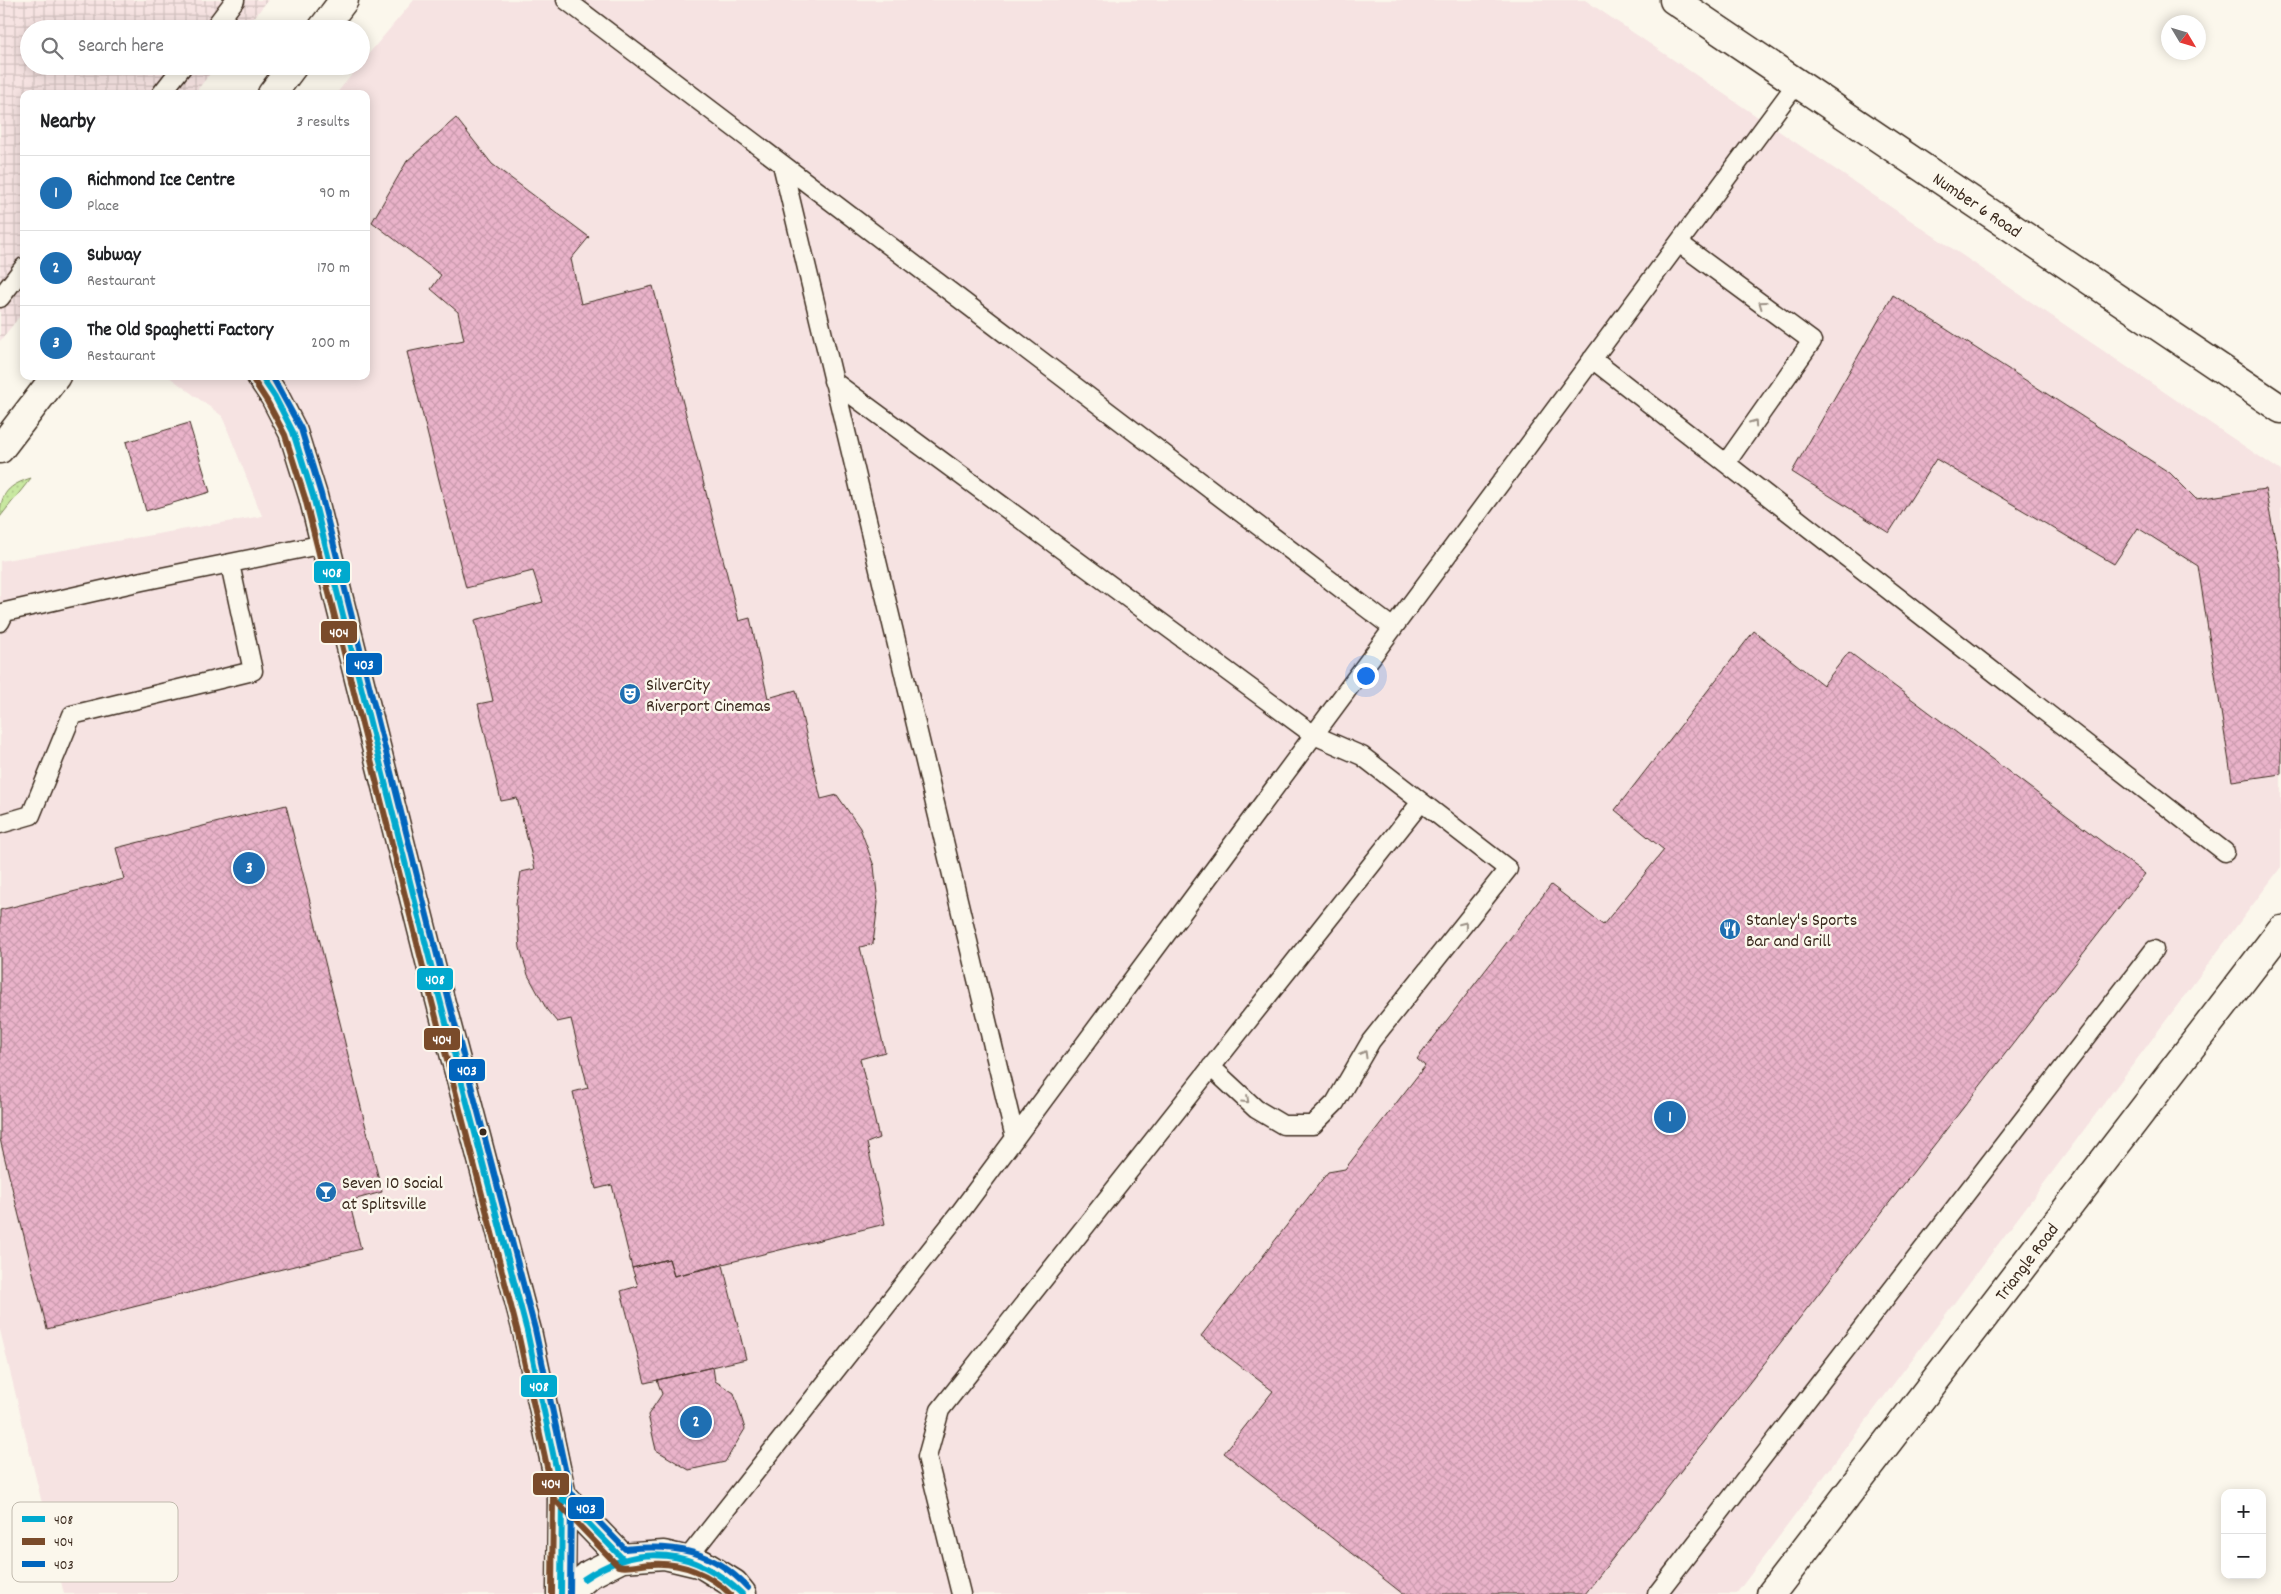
<!DOCTYPE html>
<html lang="en">
<head>
<meta charset="utf-8">
<style>
  :root { --surface:#fff; --page:#f6f6f6; --text:#202124; --muted:#757577; --line:#e0e0e0; --accent:#1f6fb2 }
  body { margin:0; font-family:Dekko,sans-serif; background:var(--page); color:var(--text) }
  .controls { position:absolute; right:15px; bottom:15px; display:grid; overflow:hidden; border-radius:10px; box-shadow:0 2px 12px #0003 }
  .controls button { width:45px; height:45px; display:grid; place-items:center; padding:0; border:0; border-bottom:1px solid var(--line); background:var(--surface); color:var(--text); font:25px sans-serif }
  .compass { position:absolute; left:2161px; top:15px; width:45px; height:45px; border-radius:50%; background:var(--surface); box-shadow:0 2px 12px #0003; rotate:128deg }
  .you { position:absolute; left:1365px; top:675px; width:18px; height:18px; margin:-12px; border:4px solid #fff; border-radius:50%; background:#1a73e8; box-shadow:0 0 0 8px #1a73e833 }
  .badge { display:grid; place-items:center; width:32px; height:32px; border-radius:50%; background:var(--accent); color:#fff; font-size:16px; font-weight:700 }
  .pin { position:absolute; translate:-50% -50%; border:2px solid #fff; box-shadow:0 1px 5px #0006 }
  .list { margin:0; padding:0; list-style:none }
  h2 { display:flex; justify-content:space-between; align-items:center; height:65px; margin:0; padding:0 20px; font-size:21px }
  h2 small { font-size:16px; font-weight:400; color:var(--muted) }
  .list li { display:grid; grid-template-columns:32px 1fr auto; gap:15px; align-items:center; box-sizing:border-box; height:75px; padding:0 20px; border-top:1px solid var(--line) }
  .list b { display:block; font-size:19px; white-space:nowrap }
  .list p { margin:0; font-size:16px; white-space:nowrap; color:var(--muted) }
  .list em { font-size:16px; font-style:normal; color:var(--muted) }
  .icon { flex:none; width:28px; height:28px; fill:none; stroke:currentColor; stroke-width:2; stroke-linecap:round; stroke-linejoin:round }
  .map { position:relative; flex:none; width:2281px; height:1594px; overflow:hidden }
  .search { position:absolute; background:var(--surface); box-shadow:0 2px 12px #0003; left:20px; top:20px; width:350px; height:55px; display:flex; align-items:center; gap:12px; box-sizing:border-box; padding:0 18px; border-radius:28px; color:var(--muted); font-size:19px }
  .panel { position:absolute; background:var(--surface); box-shadow:0 2px 12px #0003; left:20px; top:90px; width:350px; height:290px; border-radius:10px }
  .map>svg:first-child { display:block }
  .built { fill:#f6e3e2 }
  .industrial { fill:url(#industrial-grid) }
  .grass { fill:url(#grass-dots); stroke:#82895f }
  .building { fill:url(#building-cross-hatch); stroke:#3b2a1e }
  .lines { fill:none; stroke-linecap:round; stroke-linejoin:round }
  .service-casing { stroke:#3b2a1e; stroke-width:21 }
  .minor-casing { stroke:#3b2a1e; stroke-width:31 }
  .tertiary-casing { stroke:#3b2a1e; stroke-width:31 }
  .service { stroke:#fbf7ec; stroke-width:18 }
  .minor { stroke:#fbf7ec; stroke-width:28 }
  .tertiary { stroke:#fbf7ec; stroke-width:28 }
  .bus-1-casing { stroke:#fbf7ec; stroke-width:10 }
  .bus-2-casing { stroke:#fbf7ec; stroke-width:10 }
  .bus-3-casing { stroke:#fbf7ec; stroke-width:10 }
  .bus-1 { stroke:#00a9ce; stroke-width:6 }
  .bus-2 { stroke:#7a4b2a; stroke-width:6 }
  .bus-3 { stroke:#0065bd; stroke-width:6 }
  .oneway { stroke:#9b9085 }
  .bus-dot { fill:#3b2a1e; stroke:#fbf7ec; stroke-width:2 }
  .labels { text-anchor:middle; stroke-width:5; stroke-linejoin:round; paint-order:stroke }
  .street-label { font-size:18px; fill:#3b2a1e; stroke:#fbf7ec }
  .poi-label { font-size:18px; fill:#3b2a1e; stroke:#fbf7ec; text-anchor:start }
  .key { fill:#fbf7ec; stroke:#c1baae; stroke-width:1 }
  .key-label { font-size:14px; fill:#3b2a1e }
  .line-badge { stroke:#fbf7ec; stroke-width:2 }
  .badge-label { font-size:14px; text-anchor:middle; font-weight:bold; fill:#fff }
</style>
</head>
<body>
<div class="map">
<svg width="2281" height="1594" viewBox="0 0 2281 1594">
  <defs>
    <pattern id="industrial-grid" width="8" height="8" patternUnits="userSpaceOnUse" patternTransform="scale(1.25)"><rect width="8" height="8" fill="#f6e3e2"/><path d="M0 4h8M4 0v8" fill="none" stroke="#d4c3c1"/></pattern>
    <pattern id="grass-dots" width="8" height="8" patternUnits="userSpaceOnUse" patternTransform="scale(1.25)"><rect width="8" height="8" fill="#c8e8a0"/><path d="M2 2h.1M6 6h.1" fill="none" stroke="#adc789" stroke-width="1.8" stroke-linecap="round"/></pattern>
    <pattern id="building-cross-hatch" width="8" height="8" patternUnits="userSpaceOnUse" patternTransform="scale(1.25)"><rect width="8" height="8" fill="#eab3ca"/><path d="M0 0l8 8M0 8l8-8" fill="none" stroke="#ca9aad"/></pattern>
  </defs>
  <rect width="100%" height="100%" fill="#fbf7ec"/>
  <filter id="ink" filterUnits="userSpaceOnUse"><feTurbulence type="fractalNoise" baseFrequency=".02" numOctaves="2"/><feDisplacementMap in="SourceGraphic" scale="10" xChannelSelector="R" yChannelSelector="G"/><feConvolveMatrix kernelMatrix="1 2 1 2 8 2 1 2 1" color-interpolation-filters="sRGB"/></filter>
  <g filter="url(#ink)">
    <path class="built" d="M414,0H1585L2281,471V867L1736,1594H64L0,1330V561L262,516L222,416L168,376H366V94H336L359,66H361V63Z"/>
    <path class="industrial" d="M0,0H268L245,29H29V66H216L194,94H24V311L0,341Z"/>
    <path class="grass" d="M31,478L0,517C0,493 9,485 31,478Z"/>
    <path class="building" d="M456,118L492,164L589,237L571,259L581,304L653,286L739,621L750,618L768,698L796,690L821,799L837,795L860,828L874,866L878,903L873,944L860,947L885,1052L860,1059L879,1138L867,1143L885,1224L674,1276L669,1259L632,1268L612,1185L596,1189L573,1092L588,1088L571,1019L557,1022L547,1010L528,975L520,948L516,904L521,872L535,869L517,798L501,801L478,704L493,701L475,620L543,602L533,571L466,588L407,352L464,340L458,312L431,289L441,275L372,222L407,161Z
      M1893,295L2170,473L2196,499L2265,489L2281,569V774L2232,781L2198,566L2138,528L2114,564L1936,459L1889,533L1792,472Z
      M189,423L210,492L146,511L126,442Z
      M1754,631L1823,685L1849,652L2145,874L1585,1594H1403L1224,1453L1273,1391L1201,1336L1328,1172L1345,1169L1425,1066L1417,1059L1551,885L1603,925L1664,850L1615,810Z
      M286,805L382,1192L349,1201L361,1249L47,1329L0,1139V910L124,879L116,848Z
      M669,1259L674,1276L723,1265L746,1359L645,1383L621,1291L638,1286L632,1268Z
      M713,1367L715,1381L734,1393L745,1429L725,1462L689,1470L656,1450L648,1415L662,1394L657,1380Z"/>
    <g class="lines">
      <g class="service-casing">
        <path id="service" d="M566,0L1393,628
          M213,29L235,0
          M161,94L183,66
          M782,164L1015,1138
          M1679,243L1812,341L1726,463
          M0,298L24,267
          M1592,359L2225,852
          M833,381L1314,735L1362,756L1508,869L1371,1041L1335,1103L1313,1125H1283L1256,1109L1211,1067
          M0,622L5,612L142,581L324,544
          M0,824L31,815L72,715L253,671L230,564
          M686,1560L958,1215L1797,83
          M961,1594L927,1457L940,1410L1421,802
          M1657,1594L2154,950"/>
      </g>
      <g class="minor-casing">
        <g id="minor">
          <path d="M322,29L344,0"/>
          <path d="M272,94L293,66"/>
          <path d="M261,376L275,397L293,432L313,496L433,973L527,1331L562,1496L561,1594"/>
          <path d="M0,449L56,376"/>
          <path d="M562,1496L622,1558"/>
          <path d="M567,1594L590,1574L622,1558L664,1555L702,1564L734,1584L742,1594"/>
          <path id="s1" d="M1771,1594L2281,930"/>
        </g>
      </g>
      <g class="tertiary-casing">
        <g id="tertiary">
          <path id="s2" d="M1674,0L2281,409"/>
        </g>
      </g>
      <use href="#service" class="service"/>
      <use href="#minor" class="minor"/>
      <use href="#tertiary" class="tertiary"/>
      <g class="bus-1-casing">
        <path id="bus-1" d="M261,376L275,397L293,432L313,496L433,973L527,1331L562,1496L561,1594
          M557,1472L562,1496L622,1558
          M584,1579C638,1542 696,1549 742,1594"/>
      </g>
      <g class="bus-2-casing">
        <path id="bus-2" d="M254,381L267,401L285,435L305,498L425,975L518,1333L554,1499L618,1566C628,1569 642,1564 652,1564C681,1562 710,1574 730,1594
          M548,1474L553,1497L552,1594"/>
      </g>
      <g class="bus-3-casing">
        <path id="bus-3" d="M272,376L301,429L321,494L441,971L535,1329L570,1492L625,1549C675,1544 713,1550 748,1588
          M566,1470L571,1496L570,1594"/>
      </g>
      <use href="#bus-1" class="bus-1"/>
      <use href="#bus-2" class="bus-2"/>
      <use href="#bus-3" class="bus-3"/>
    </g>
    <defs><path id="oneway-chevron" d="M-2-3.5L2.5 0L-2 3.5" fill="none" stroke-width="1.6" stroke-linecap="round" stroke-linejoin="round" transform="scale(1.25)"/></defs>
    <g class="oneway">
      <use href="#oneway-chevron" transform="translate(1762 304) rotate(-144)"/>
      <use href="#oneway-chevron" transform="translate(1754 423) rotate(-55)"/>
      <use href="#oneway-chevron" transform="translate(1464 925) rotate(-52)"/>
      <use href="#oneway-chevron" transform="translate(1364 1054) rotate(-60)"/>
      <use href="#oneway-chevron" transform="translate(1246 1100) rotate(43)"/>
    </g>
  </g>
  <defs>
    <g id="theatre-disc" transform="scale(1.125)"><circle r="9.5" fill="#1f6fb2" stroke="#fbf7ec"/><path d="M-5-5.5Q0-4 5-5.5V0Q5 5 0 6Q-5 5-5 0ZM-3.3-2.5H-1v1.5H-3.3ZM1-2.5H3.3v1.5H1ZM-2.8 1Q0 5.5 2.8 1Z" fill="#fff"/></g>
    <g id="restaurant-disc" transform="scale(1.125)"><circle r="9.5" fill="#1f6fb2" stroke="#fbf7ec"/><path d="M-5-6h1v4h1v-4h1v4h1v-4h1v5L-1.5 .5V6h-2V.5L-5-1ZM5-6V6H3V1.5H1.5Q1.5-4 5-6Z" fill="#fff"/></g>
    <g id="bar-disc" transform="scale(1.125)"><circle r="9.5" fill="#1f6fb2" stroke="#fbf7ec"/><path d="M-6-5H6L.8 .8V4.5H3.5V6h-7V4.5H-.8V.8Z" fill="#fff"/></g>
  </defs>
  <g fill-rule="evenodd">
    <use href="#theatre-disc" x="630" y="694"/>
    <use href="#restaurant-disc" x="1730" y="929"/>
    <use href="#bar-disc" x="326" y="1192"/>
  </g>
  <circle class="bus-dot" cx="483" cy="1132" r="4.5"/>
  <g class="labels">
    <g class="street-label">
      <text dy="6" stroke="none"><textPath href="#s2" startOffset="366">Number 6 Road</textPath></text>
      <text dy="6" stroke="none"><textPath href="#s1" startOffset="419">Triangle Road</textPath></text>
    </g>
    <g class="poi-label">
      <text x="646" y="690">SilverCity<tspan x="646" dy="21">Riverport Cinemas</tspan></text>
      <text x="1746" y="925">Stanley's Sports<tspan x="1746" dy="21">Bar and Grill</tspan></text>
      <text x="342" y="1188">Seven 10 Social<tspan x="342" dy="21">at Splitsville</tspan></text>
    </g>
  </g>
  <rect x="12" y="1502" width="166" height="80" rx="8" class="key"/>
  <rect x="22" y="1516" width="23" height="6" fill="#00a9ce"/>
  <rect x="22" y="1538" width="23" height="7" fill="#7a4b2a"/>
  <rect x="22" y="1561" width="23" height="6" fill="#0065bd"/>
  <g class="key-label">
    <text x="54" y="1524">408</text>
    <text x="54" y="1546">404</text>
    <text x="54" y="1569">403</text>
  </g>
  <g class="line-badge">
    <rect x="313" y="560" width="38" height="24" rx="5" fill="#00a9ce"/>
    <rect x="320" y="620" width="38" height="24" rx="5" fill="#7a4b2a"/>
    <rect x="345" y="652" width="38" height="24" rx="5" fill="#0065bd"/>
    <rect x="416" y="967" width="38" height="24" rx="5" fill="#00a9ce"/>
    <rect x="423" y="1027" width="38" height="24" rx="5" fill="#7a4b2a"/>
    <rect x="448" y="1058" width="38" height="24" rx="5" fill="#0065bd"/>
    <rect x="520" y="1374" width="38" height="24" rx="5" fill="#00a9ce"/>
    <rect x="532" y="1472" width="38" height="24" rx="5" fill="#7a4b2a"/>
    <rect x="567" y="1496" width="38" height="24" rx="5" fill="#0065bd"/>
  </g>
  <g class="badge-label">
    <text x="332" y="577">408</text>
    <text x="339" y="637">404</text>
    <text x="364" y="669">403</text>
    <text x="435" y="984">408</text>
    <text x="442" y="1044">404</text>
    <text x="467" y="1075">403</text>
    <text x="539" y="1391">408</text>
    <text x="551" y="1488">404</text>
    <text x="586" y="1513">403</text>
  </g>
</svg>
<div class="controls">
<button>+</button>
<button>−</button>
</div>
<svg class="compass" viewBox="-18 -18 36 36"><path d="M0-13l5 13h-10z" fill="#e53935"/><path d="M0 13l5-13h-10z" fill="#757577"/></svg>
<div class="you"></div>
<div class="pin badge" style="left:1670px;top:1117px">1</div>
<div class="pin badge" style="left:696px;top:1422px">2</div>
<div class="pin badge" style="left:249px;top:868px">3</div>
<div class="search"><svg class="icon" aria-label="search" viewBox="0 0 24 24"><circle cx="10" cy="10" r="6"/><path d="M15 15l6 6"/></svg>Search here</div>
<section class="panel">
<h2>Nearby<small>3 results</small></h2>
<ul class="list">
<li><span class="badge">1</span><div><b>Richmond Ice Centre</b><p>Place</p></div><em>90 m</em></li>
<li><span class="badge">2</span><div><b>Subway</b><p>Restaurant</p></div><em>170 m</em></li>
<li><span class="badge">3</span><div><b>The Old Spaghetti Factory</b><p>Restaurant</p></div><em>200 m</em></li>
</ul>
</section>
</div>
</body>
</html>
